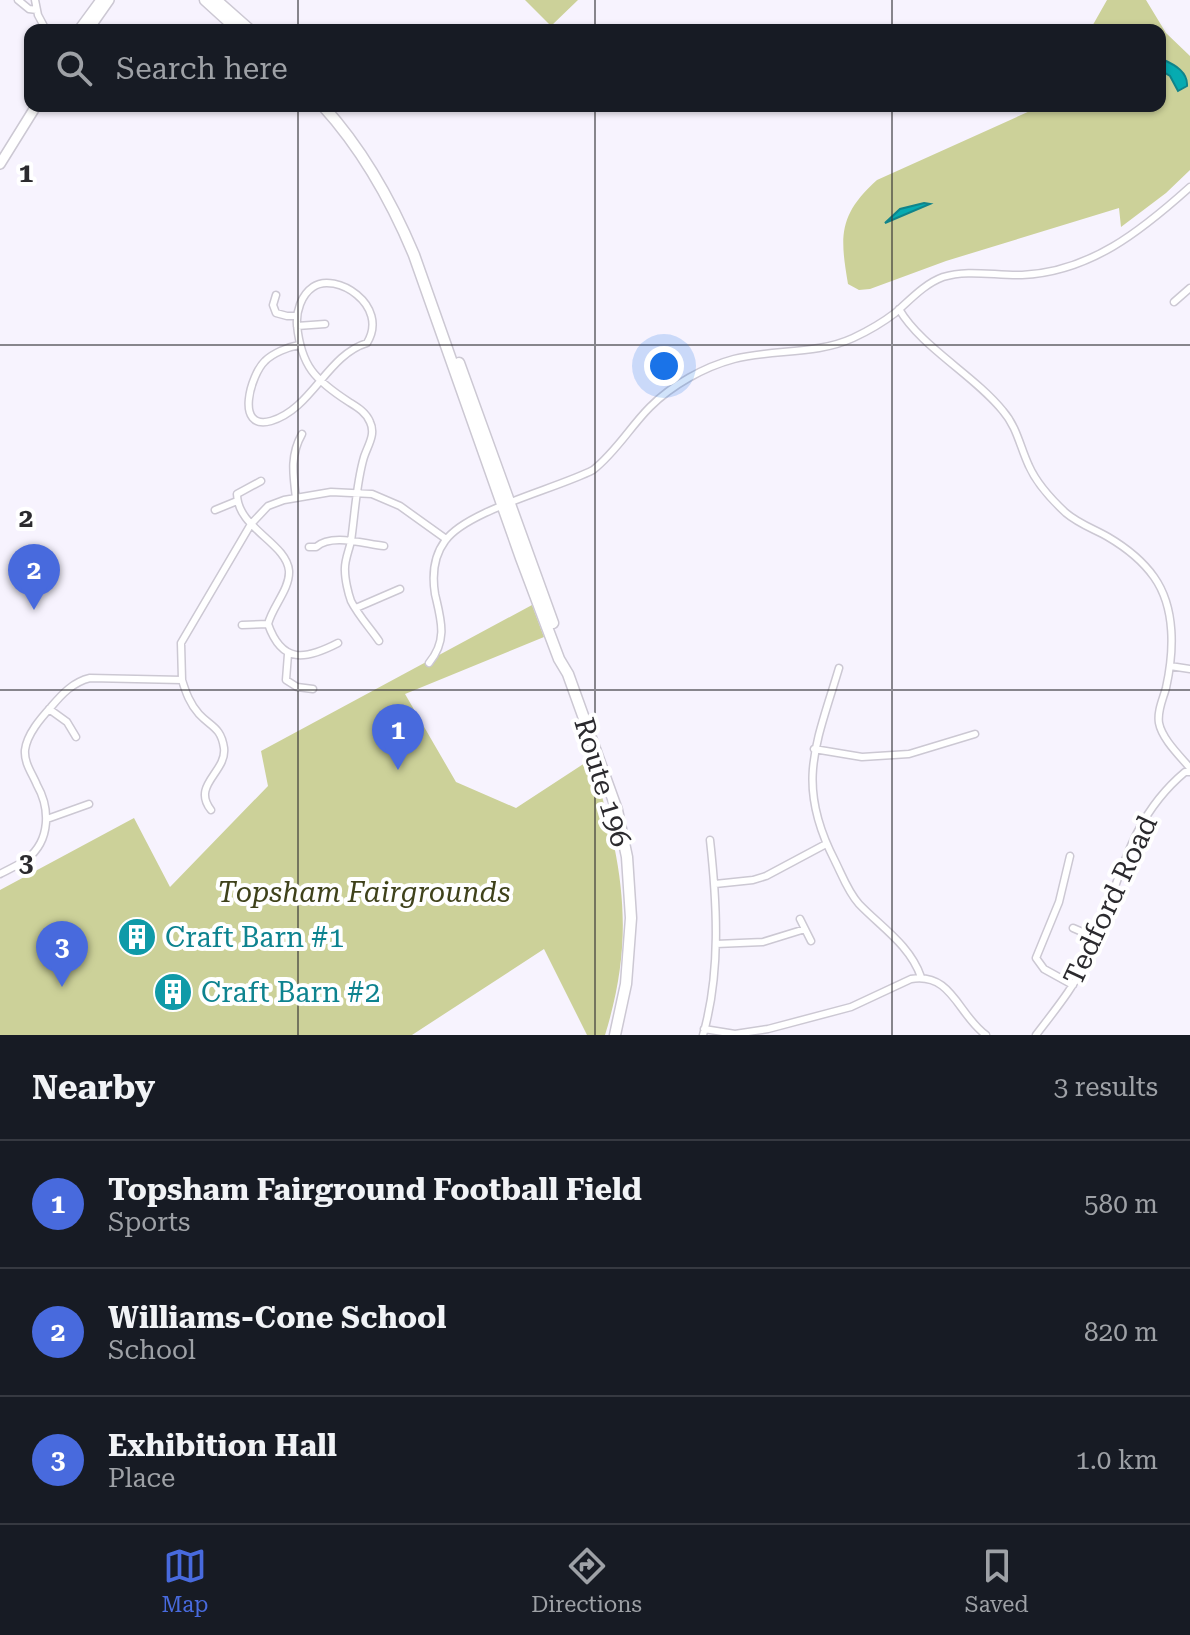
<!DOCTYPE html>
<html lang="en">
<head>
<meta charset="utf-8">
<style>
  :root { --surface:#171b24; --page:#242831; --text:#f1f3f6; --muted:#9ea1a6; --line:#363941; --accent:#486add }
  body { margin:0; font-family:"Roboto Serif",serif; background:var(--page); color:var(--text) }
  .you { position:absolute; left:664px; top:366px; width:28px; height:28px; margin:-20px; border:6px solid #fff; border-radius:50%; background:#1a73e8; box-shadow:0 0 0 12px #1a73e833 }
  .badge { display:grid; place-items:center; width:52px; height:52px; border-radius:50%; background:var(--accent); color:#fff; font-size:26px; font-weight:700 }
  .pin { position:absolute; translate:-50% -66px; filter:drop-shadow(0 2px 4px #0008) }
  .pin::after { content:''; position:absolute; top:42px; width:28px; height:24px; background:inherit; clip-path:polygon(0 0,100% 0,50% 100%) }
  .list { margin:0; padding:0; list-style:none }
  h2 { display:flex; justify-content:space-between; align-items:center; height:104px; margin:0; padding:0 32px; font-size:34px }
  h2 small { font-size:26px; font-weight:400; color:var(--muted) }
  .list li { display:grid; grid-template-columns:52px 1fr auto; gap:24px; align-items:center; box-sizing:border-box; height:128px; padding:0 32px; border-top:2px solid var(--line) }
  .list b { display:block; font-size:30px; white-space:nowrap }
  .list p { margin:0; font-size:26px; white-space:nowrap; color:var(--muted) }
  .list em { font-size:26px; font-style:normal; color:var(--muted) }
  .icon { flex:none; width:44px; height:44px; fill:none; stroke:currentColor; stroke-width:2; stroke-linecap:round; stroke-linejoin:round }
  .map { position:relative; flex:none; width:1190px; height:1035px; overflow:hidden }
  .search { position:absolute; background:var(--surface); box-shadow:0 2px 6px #0004; left:24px; right:24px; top:24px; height:88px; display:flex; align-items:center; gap:20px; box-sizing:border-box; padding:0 28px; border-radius:16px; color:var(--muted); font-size:30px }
  .sheet { height:488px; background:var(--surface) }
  nav { display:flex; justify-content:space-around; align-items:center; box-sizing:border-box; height:112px; border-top:2px solid var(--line); background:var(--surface); font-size:22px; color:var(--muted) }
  nav a { display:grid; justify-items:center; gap:4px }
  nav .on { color:var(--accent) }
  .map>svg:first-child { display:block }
  .green { fill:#ccd199 }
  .water { fill:#06abb1; stroke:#11848a; stroke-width:2 }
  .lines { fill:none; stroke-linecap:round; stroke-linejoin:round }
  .minor-casing { stroke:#ccc8d3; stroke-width:9 }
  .primary-casing { stroke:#ccc8d3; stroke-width:12 }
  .trunk-casing { stroke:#ccc8d3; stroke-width:13 }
  .minor { stroke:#fff; stroke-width:6 }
  .primary { stroke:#fff; stroke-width:9 }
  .trunk { stroke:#fff; stroke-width:10 }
  .grid { fill:none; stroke:#2b2a2e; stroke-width:2; stroke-opacity:0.55 }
  .labels { text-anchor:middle; stroke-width:8; stroke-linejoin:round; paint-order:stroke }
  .street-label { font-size:28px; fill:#2b2a2e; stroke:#fff }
  .park-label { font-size:28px; font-style:italic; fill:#3f421b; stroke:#fff }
  .culture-label { font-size:28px; fill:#0d838f; stroke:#fff; text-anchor:start }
  .grid-label { font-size:26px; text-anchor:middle; font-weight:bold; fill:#2b2a2e; stroke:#fff; stroke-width:8; stroke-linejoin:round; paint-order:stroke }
</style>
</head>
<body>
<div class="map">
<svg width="1190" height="1035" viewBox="0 0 1190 1035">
  <rect width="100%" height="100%" fill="#f7f3fe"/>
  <path class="green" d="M525,0H578L551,26Z
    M1107,0H1146L1166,33L1190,56V170L1166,193L1121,227L1119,208L946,261L870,289L859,290L848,284C840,237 838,215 877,180L1041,106H1160V30H1090Z
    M532,605L544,637L405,694L456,782L516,808L591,759C622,860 637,932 605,1035H587L544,949L412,1035H0V890L134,818L170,887L268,786L261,751Z"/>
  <path class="water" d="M1160,52L1164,60C1175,65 1188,72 1187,86L1178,91L1170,76L1160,70Z
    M924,203L930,204L885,223L900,209Z"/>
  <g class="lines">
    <g class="minor-casing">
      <path id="minor" d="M18,0L29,9L37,10
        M35,0L38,15L46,30
        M276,295L273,305L276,313L287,316H297
        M1174,302L1190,288
        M899,309C921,347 974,375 1003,411C1017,427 1020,447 1029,466C1037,484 1052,500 1066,513C1079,524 1094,529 1108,537C1125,547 1142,560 1154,577C1176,608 1174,652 1166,688C1163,699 1157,711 1159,723C1162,739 1180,756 1190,768
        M297,326L325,324
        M299,345C288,347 273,353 265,361C251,374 234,431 271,421C312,409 327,355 367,343C390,305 335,271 313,287C301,295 296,312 297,325C301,366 315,380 349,402C357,407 366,412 370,422C376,434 368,445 364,457C356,484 355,514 351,541C349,551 344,561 345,571C345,579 348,593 351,601C358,615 370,628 379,641
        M261,481L237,494C237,528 287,543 289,571C290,589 272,607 268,624C282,664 305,660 338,643
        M296,498C293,474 290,455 302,434
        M215,510L237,501
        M309,547H316C332,533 364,544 384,546
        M356,608L400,589
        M242,625L268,624
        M288,654L286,680L297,687L313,689
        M429,663C448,640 441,620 435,594C432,575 433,557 445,541C467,510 556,489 593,470C616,452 630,427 650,407C672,385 704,367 734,359C773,349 816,355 853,338C868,331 882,323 895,313C910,300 924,284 943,277C968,269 996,276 1022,275C1090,272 1141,231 1190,187
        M1170,666L1190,669
        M839,668C816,745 795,784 835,861C842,875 848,892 859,904C881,927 910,945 921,977
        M182,680C186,693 190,704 199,714C211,727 221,727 224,748C227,772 191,785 211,810
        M49,709L67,722L76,737
        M814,749L862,757L909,754L975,734
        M47,819L89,804
        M1070,856L1059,902L1036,958L1044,969L1073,985
        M0,874C9,869 19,865 27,859C51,840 50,808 37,785C32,773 24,763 25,750C27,734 41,718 51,707C62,694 73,682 90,678L182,680L181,643L251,524L268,506L284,500L331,492L372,494L400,506L446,539
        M715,884L753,880L766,876L826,844
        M800,919L811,941
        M1073,928L1096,938
        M716,944L763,942L805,929
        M704,1029L735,1034L768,1029L851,1007L911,979C952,972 958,1015 986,1035
        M703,1035C721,973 717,903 710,840
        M1036,1035C1055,1010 1075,986 1088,957C1119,891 1124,823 1185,772H1190"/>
    </g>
    <g class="primary-casing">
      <path id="primary" d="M79,30L101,0
        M88,30L109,0
        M0,164L36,106"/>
    </g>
    <g class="trunk-casing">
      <path id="trunk" d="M205,0L238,30
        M216,0L250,30
        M323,106C363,150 391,200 414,255L521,558L559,659L568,674L617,810L627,857L631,918L626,984L615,1035
        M459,363L553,623"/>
    </g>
    <use href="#minor" class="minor"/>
    <use href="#primary" class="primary"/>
    <use href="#trunk" class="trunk"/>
  </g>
  <path class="grid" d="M298,0V30M595,0V30M892,0V30M298,106V1035M595,106V1035M892,106V1035M0,345H1190M0,690H1190"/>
  <defs>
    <g id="building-disc" transform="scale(2)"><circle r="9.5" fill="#0f9aa8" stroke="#fff"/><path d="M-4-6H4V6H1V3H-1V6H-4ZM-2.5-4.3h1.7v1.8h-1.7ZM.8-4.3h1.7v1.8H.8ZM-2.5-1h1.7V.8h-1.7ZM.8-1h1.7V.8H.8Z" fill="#fff"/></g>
  </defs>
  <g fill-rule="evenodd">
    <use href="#building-disc" x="137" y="937"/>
    <use href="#building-disc" x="173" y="992"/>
  </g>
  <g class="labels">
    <g class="street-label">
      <text transform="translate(603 782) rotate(73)" y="10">Route 196</text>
      <text transform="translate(1110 900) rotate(-65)" y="10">Tedford Road</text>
    </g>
    <g class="park-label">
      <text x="364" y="902">Topsham Fairgrounds</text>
    </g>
    <g class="culture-label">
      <text x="165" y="947">Craft Barn #1</text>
      <text x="201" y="1002">Craft Barn #2</text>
    </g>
  </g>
  <g class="grid-label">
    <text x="26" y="182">1</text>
    <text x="26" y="527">2</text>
    <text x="26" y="872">3</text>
  </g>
</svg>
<div class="you"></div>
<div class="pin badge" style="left:398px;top:770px">1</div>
<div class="pin badge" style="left:34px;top:610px">2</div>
<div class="pin badge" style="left:62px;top:987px">3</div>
<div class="search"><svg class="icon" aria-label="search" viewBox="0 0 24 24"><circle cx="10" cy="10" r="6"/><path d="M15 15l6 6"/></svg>Search here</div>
</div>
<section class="sheet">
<h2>Nearby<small>3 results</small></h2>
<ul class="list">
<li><span class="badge">1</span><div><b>Topsham Fairground Football Field</b><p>Sports</p></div><em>580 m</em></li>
<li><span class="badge">2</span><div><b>Williams-Cone School</b><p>School</p></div><em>820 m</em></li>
<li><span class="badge">3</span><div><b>Exhibition Hall</b><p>Place</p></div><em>1.0 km</em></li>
</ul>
</section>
<nav>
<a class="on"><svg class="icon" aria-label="map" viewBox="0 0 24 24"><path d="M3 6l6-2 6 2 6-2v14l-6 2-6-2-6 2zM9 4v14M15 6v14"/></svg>Map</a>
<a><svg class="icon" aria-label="directions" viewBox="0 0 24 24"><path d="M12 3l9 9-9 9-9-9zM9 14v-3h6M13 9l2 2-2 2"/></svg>Directions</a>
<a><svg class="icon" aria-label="saved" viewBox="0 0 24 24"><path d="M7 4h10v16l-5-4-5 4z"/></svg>Saved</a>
</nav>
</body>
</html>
